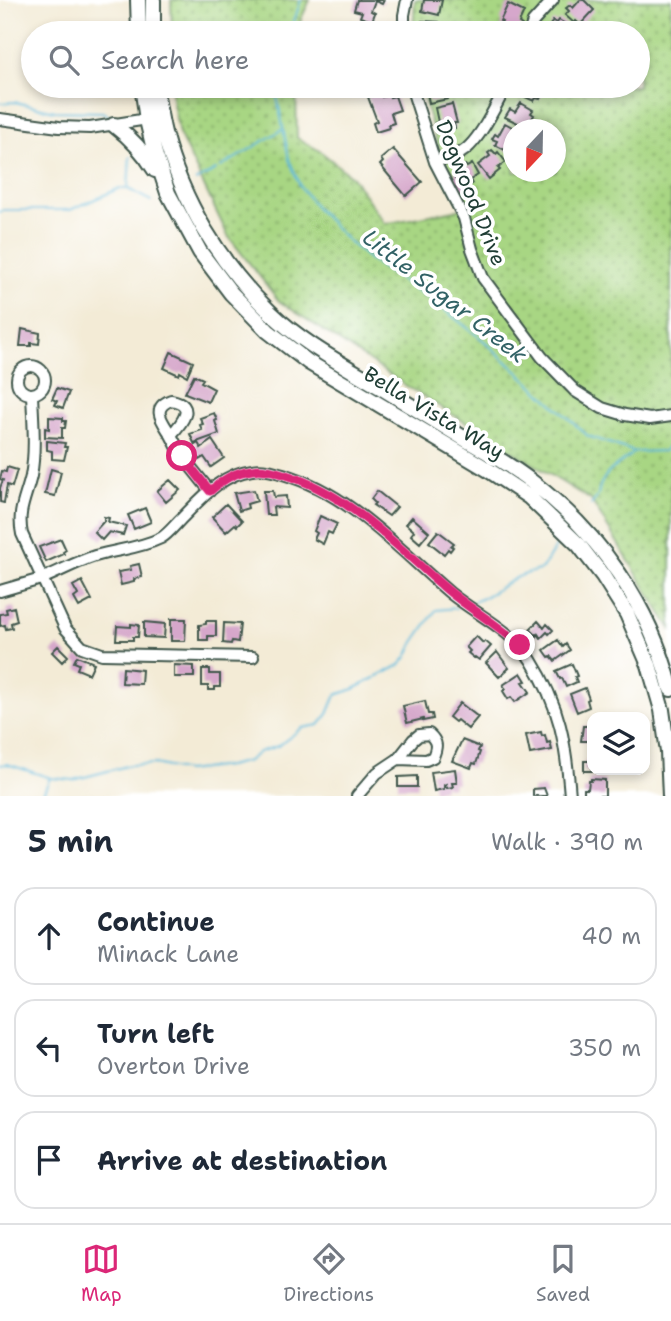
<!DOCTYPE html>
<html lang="en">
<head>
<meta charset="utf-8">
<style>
  :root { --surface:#fff; --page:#f6f6f7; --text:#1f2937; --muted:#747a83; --line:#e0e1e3; --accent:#db2777 }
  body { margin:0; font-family:"Shantell Sans",sans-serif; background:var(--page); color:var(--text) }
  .controls { position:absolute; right:21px; bottom:21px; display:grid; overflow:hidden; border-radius:14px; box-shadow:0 4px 10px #0003 }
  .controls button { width:63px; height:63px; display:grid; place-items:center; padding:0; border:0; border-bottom:2px solid var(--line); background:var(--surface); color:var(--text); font:35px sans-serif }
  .compass { position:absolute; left:503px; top:119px; width:63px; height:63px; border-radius:50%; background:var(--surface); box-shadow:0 4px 10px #0003; rotate:202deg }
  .stop { position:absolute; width:21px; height:21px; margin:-16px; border:5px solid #db2777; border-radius:50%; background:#fff }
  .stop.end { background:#db2777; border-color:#fff; box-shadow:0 2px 7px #0008 }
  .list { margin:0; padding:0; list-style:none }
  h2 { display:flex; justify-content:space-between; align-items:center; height:91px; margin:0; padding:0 28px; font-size:30px }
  h2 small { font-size:23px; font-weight:400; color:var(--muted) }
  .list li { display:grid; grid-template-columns:46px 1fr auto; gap:21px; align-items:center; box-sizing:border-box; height:98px; margin:0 14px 14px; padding:0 14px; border:2px solid var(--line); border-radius:21px }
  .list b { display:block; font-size:26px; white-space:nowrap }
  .list p { margin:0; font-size:23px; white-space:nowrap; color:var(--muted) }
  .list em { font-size:23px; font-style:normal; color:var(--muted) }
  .icon { flex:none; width:38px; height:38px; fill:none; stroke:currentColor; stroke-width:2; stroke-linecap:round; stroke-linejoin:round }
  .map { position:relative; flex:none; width:671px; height:796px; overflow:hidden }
  .search { position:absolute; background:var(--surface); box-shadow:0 4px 10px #0003; left:21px; right:21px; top:21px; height:77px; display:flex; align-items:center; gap:18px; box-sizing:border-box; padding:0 24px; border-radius:38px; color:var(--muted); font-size:26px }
  .sheet { height:427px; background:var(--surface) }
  nav { display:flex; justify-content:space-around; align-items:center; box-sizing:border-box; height:98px; border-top:2px solid var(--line); background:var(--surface); font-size:19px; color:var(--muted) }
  nav a { display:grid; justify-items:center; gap:4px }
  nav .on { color:var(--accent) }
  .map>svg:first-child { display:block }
  .grass { fill:url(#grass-dots); stroke:#648a5c; stroke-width:2; fill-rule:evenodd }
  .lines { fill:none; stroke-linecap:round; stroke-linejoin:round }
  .stream { stroke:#5db9db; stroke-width:2 }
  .building { fill:#d6a7cb }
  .minor-casing { stroke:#3f574c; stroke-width:14 }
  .major-casing { stroke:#3f574c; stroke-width:18 }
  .minor { stroke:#fff; stroke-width:10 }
  .major { stroke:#fff; stroke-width:14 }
  .route { stroke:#db2777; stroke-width:9 }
  .labels { text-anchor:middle; stroke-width:7; stroke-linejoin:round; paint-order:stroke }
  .street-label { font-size:21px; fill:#1f3d34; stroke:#fff }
  .water-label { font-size:23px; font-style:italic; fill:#326266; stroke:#fff }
</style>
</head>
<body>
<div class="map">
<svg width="671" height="796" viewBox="0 0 671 796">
  <defs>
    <pattern id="grass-dots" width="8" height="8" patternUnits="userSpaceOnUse" patternTransform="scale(1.75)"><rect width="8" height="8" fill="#a8d683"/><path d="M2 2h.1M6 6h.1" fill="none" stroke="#88af6c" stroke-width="1.8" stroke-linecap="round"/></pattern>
  </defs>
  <rect width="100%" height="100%" fill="#fff"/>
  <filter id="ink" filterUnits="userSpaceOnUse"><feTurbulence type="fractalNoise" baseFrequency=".0143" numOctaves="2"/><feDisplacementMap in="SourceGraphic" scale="14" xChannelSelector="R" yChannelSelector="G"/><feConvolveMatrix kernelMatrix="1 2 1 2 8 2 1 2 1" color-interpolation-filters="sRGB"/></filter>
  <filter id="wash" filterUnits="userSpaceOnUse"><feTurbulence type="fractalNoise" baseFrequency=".00686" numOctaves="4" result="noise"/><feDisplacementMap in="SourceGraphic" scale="28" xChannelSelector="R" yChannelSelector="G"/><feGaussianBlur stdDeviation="1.57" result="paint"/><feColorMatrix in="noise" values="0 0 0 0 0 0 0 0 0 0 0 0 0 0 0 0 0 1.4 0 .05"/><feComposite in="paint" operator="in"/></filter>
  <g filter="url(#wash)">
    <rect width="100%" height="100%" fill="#f3ebd6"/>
    <path class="grass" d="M171,0H310L301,19L299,33H172Z
      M415,0H671V629L591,500L408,387L279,301L228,236L179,134L172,99V86H296L297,138L320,151L353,178L385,224L470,207L440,153L420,86H638V33H413ZM514,130H556V172H514Z"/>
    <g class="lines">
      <path class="stream" d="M290,33L301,0
        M275,86L289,159L300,186L317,209L346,239L370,260L433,301L483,340L588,436L635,452L664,451L671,444
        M0,103L15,102L55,111L103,112L110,117
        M221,167L283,129
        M196,181L216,170
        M128,188L130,157
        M0,212L3,210H70L118,189H128L151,201
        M591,505L598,496C599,474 619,464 635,452
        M473,602C488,597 500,587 514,579C523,574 533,572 542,569L556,546
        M0,765L7,764L51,778L73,780L131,765L155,764L186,771L228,766L248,761L259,752L278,746L302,728L319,725L328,714L336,695L354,689L400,665L407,657L414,642L436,610L456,608
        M42,796L50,778"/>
    </g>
    <g id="blocks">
      <path class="building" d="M357,0H384L382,4L375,1L371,11L375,13L372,21L360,17L362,12L354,10Z
        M424,0H442L439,15L422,11Z
        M580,0H584L594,10L580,25L576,21L574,23L565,15L569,11L566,8L570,5L573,8Z
        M508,4L524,12L519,23L522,25L519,31L513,29L511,32L500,26L502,22L500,21Z
        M559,20L570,27L567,30L572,33H549L553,27L550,25L553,21L557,23Z
        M422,21L439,22V33H421Z
        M428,86H439L440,88L445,87L448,99L429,103L426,88Z
        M522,86H546L540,99L536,98L534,101L523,96L525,92L520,90Z
        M379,89L382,97L389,95L390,97L395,96L400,110L391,113L394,123L388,125L389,128L376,132L373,123L377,121L368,97L372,96L370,92Z
        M521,103L533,110L531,113L534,115L529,124L526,122L524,126L505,117L510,109L515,112Z
        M452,104L457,123H454L455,128L443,131L442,127L437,129L435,123L438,122L435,108Z
        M505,123L514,128V144L509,152L495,145L497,141L492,139L495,134L498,136Z
        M393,149L422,182L406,196L380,165L383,162L381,159Z
        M492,150L496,154L498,152L506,162L498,168L500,170L489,179L478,165L490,156L488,153Z
        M472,164L478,175L470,180L472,184L462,190L453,175L456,174L454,171L465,165L467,167Z
        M22,329L40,333L39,344L31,343V346H20Z
        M171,352L193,362L187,376L180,372L179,375L164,368Z
        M194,375L203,379L201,382L214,389L208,402L185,393Z
        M57,388L69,392L63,408L55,405L57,401L52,399Z
        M214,413L217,420L215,421L219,434L194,443L190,434L202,430L200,425L203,424L200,418Z
        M49,417L63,418V421H66L65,428H62V438L45,437V428L49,429Z
        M212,440L224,458L211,467L204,457L199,460L189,449L198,443L201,448Z
        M47,441L65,443L64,447H67L64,460L52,459V451L47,450Z
        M7,467L17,470L12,487L7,485L4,503L0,502V488L3,480L0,479L2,471L6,472Z
        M51,469L61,472L55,496L45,494Z
        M170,480L180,490L166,502L157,491Z
        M254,490L257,501L247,504L248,508L239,511L234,493Z
        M264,491H273L274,497L286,496L287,508L273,507L274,515H266Z
        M377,491L397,507L389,516L373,505L375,503L371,499Z
        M226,504L242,521L237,526L235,524L226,532L212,517Z
        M145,508L151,522L134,529L128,515Z
        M320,516L337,524L332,534L328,532L323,544L314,539L317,533L314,531Z
        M104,517L109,518L108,522L126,526L123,535L109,532L102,540L94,532L104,521Z
        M412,517L429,532L420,543L411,535L414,531L406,524Z
        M438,531L454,543L451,546L453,547L450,551L448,549L444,554L429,542Z
        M61,539L66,550L63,552L64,554L46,562L39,547Z
        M139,564L142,577L134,579V582L121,585L118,572L131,570L130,566Z
        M82,581L92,600L79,607L74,598L78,595L73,586Z
        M14,607L17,621L11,623L12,628L6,629L5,625L0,626V614L7,613L6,609Z
        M171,619H186L185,641H171Z
        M206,621H216V636H208V640H199V625L206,624Z
        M538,621L544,628L547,624L553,630L549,634L547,632L541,638L538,634L537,636L530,629Z
        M144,622L165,624L164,638L144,637Z
        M224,623L240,624L238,642L232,641L231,644L223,643Z
        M131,624L139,625L138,637H133V640H116L117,626L131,627Z
        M476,636L483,643L485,641L491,646L479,660L475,657L474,658L468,653L470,651L466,647Z
        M558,640L563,647L566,644L570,650L555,661L551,656L549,657L544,650Z
        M58,646L68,656L62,662L52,652Z
        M497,652L509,668L499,677L486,663Z
        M77,656L94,663L89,674L77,669L79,664L74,662Z
        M572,664L577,676L575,677L577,682L566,687L562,678L560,679L556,671Z
        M174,665L194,666V677H174Z
        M123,668L142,670L141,684L122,683Z
        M202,669H210V674H220V687H215V690H208V686H202Z
        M521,673L526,681L523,682L530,692L515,702L511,697L508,699L503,691L506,689L503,685Z
        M585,688L589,699L587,700L589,707L577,712L570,694Z
        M425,701L428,714H432L433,719L423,721V719L407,723L403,706Z
        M460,703L478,717L468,729L457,720L455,722L449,717Z
        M583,726H592V741H581Z
        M541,732L542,736L545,735L547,743L550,742L552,750L530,754L526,735Z
        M462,740L480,747L478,751L480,752L476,764L473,763L471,768L452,761Z
        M584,761H592V771H584Z
        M455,769L457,783H452L453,787L447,788L446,784L444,785V789L434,791L431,772Z
        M417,776V787H398V777Z
        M591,779L605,780V796H584V789H588L589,781H591Z
        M544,788L547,796H533V789Z"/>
    </g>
  </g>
  <g filter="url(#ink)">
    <use href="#blocks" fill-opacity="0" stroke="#3f574c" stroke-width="2"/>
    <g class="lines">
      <g class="minor-casing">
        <path id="minor" d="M404,33V15L407,0
          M529,33L533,22L553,0
          M411,86L435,162L464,218L472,249L483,278L542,357L575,391L602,408L625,415L650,419L671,416
          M0,119L59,127L90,128L154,118
          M435,162C443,159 454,157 462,152C479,142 497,104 506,86
          M17 380a14 14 0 1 1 28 0a14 14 0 1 1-28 0Z
          M32,394C33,421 36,449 31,476C26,498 17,511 22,534L65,628L82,647L102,654L253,657
          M171,400C198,405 181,424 171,435C163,422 150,408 171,400Z
          M171,435L182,456L210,491
          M0,591C14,587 28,583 41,579C59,572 76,562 95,556C118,549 138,549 161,538C168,534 174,526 180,520C201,499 221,474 252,470C263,468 273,471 283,474C351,494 398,549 450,593C477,615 512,630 531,660C560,706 566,743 570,796
          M357,796L377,773L398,759L413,740L419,735L429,734C438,742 437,747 433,757L426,760L398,759"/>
      </g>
      <g class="major-casing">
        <path id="major" d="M138,0L139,33
          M153,33V0
          M142,86L147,120L155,154L168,193L200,252L231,293L268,331L308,362L487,469L529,497L579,545L603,576L627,614L649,665L662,710L668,752L670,796
          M155,86C158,101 160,117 164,133C182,201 219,263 270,312C302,343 342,364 380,387C410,405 440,424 470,442C491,454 513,467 532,482C600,534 650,606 671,689
          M114,125C131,138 144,152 155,170"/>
      </g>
      <use href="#minor" class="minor"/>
      <use href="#major" class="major"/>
    </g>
  </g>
  <g class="lines" filter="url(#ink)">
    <path class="route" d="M182,456L210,491C223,480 234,472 252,470C263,468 273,471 283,474C348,493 394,544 444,587C468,608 496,623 520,645"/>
  </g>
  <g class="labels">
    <g class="street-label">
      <text transform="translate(471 193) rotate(68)" y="7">Dogwood Drive</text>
      <text transform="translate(434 413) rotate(31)" y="7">Bella Vista Way</text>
    </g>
    <g class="water-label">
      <text transform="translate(445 296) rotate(38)" y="8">Little Sugar Creek</text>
    </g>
  </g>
</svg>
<div class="controls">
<button><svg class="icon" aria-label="layers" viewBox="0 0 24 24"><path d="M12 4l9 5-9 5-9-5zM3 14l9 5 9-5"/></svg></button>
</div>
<svg class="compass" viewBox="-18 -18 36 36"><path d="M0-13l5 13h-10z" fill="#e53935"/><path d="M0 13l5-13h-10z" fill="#747a83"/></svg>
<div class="stop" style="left:182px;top:456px"></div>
<div class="stop end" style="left:520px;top:645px"></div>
<div class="search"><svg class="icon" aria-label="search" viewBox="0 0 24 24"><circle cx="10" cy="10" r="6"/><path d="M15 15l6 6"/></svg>Search here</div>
</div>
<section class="sheet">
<h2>5 min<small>Walk · 390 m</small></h2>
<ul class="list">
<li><svg class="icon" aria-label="ahead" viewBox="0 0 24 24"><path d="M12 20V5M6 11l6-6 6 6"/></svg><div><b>Continue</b><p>Minack Lane</p></div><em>40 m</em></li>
<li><svg class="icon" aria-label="left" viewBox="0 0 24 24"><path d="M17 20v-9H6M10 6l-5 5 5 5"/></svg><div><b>Turn left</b><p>Overton Drive</p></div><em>350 m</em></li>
<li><svg class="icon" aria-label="arrive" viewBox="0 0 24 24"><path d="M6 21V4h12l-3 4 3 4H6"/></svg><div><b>Arrive at destination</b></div></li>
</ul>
</section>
<nav>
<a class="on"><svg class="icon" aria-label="map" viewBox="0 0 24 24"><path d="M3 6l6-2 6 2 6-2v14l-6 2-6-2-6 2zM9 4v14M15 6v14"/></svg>Map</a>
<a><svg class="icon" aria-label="directions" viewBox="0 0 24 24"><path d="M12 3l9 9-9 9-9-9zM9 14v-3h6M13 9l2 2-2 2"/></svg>Directions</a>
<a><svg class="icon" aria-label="saved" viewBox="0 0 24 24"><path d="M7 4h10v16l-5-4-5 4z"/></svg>Saved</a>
</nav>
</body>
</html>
